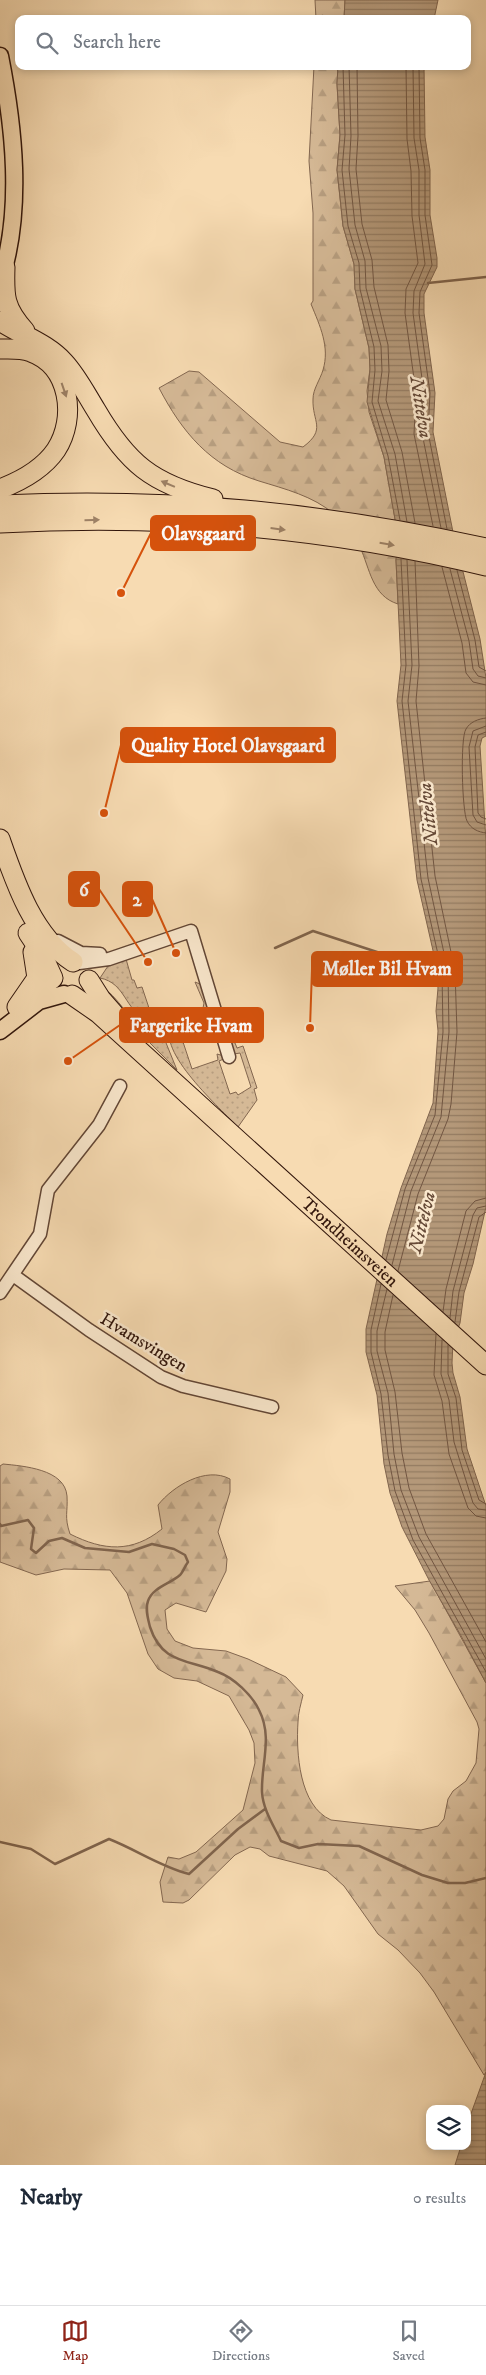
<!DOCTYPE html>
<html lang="en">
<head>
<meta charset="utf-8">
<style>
  :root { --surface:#fff; --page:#f2f2f3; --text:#1f2937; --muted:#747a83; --line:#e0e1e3; --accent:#8f2418 }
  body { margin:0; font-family:"IM FELL DW Pica",serif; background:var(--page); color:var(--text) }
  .controls { position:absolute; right:15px; bottom:15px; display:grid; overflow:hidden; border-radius:10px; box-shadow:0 2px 8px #0003 }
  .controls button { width:45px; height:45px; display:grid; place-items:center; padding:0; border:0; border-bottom:1px solid var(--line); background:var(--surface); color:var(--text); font:25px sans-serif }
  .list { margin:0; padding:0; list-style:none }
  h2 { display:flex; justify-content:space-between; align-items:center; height:65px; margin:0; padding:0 20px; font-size:21px }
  h2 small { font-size:16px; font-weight:400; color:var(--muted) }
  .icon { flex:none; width:28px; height:28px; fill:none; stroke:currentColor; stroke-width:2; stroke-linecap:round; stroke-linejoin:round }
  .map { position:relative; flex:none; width:486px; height:2165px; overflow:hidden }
  .search { position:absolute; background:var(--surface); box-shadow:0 2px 8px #0003; left:15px; right:15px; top:15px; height:55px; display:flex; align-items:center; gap:12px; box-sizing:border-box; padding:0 18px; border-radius:10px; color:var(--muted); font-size:19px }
  .sheet { height:140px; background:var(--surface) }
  nav { display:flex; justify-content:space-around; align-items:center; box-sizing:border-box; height:70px; border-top:1px solid var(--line); background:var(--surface); font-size:14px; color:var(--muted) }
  nav a { display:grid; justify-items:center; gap:2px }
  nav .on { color:var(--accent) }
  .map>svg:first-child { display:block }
  .grass { fill:url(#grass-dots); stroke:#836750 }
  .forest { fill:url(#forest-firs); stroke:#836750 }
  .water { fill:url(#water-rules); stroke:#80644d }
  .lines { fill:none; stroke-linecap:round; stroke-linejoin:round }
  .shore { stroke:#725642; stroke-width:1 }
  .stream { stroke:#80644d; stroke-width:2.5 }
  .minor-casing { stroke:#624635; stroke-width:15 }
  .major-casing { stroke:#31150b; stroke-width:19 }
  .highway-casing { stroke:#31150b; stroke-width:21 }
  .minor { stroke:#fae8cd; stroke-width:12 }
  .major { stroke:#f7dbb2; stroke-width:16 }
  .highway { stroke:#f7dbb2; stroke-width:19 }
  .oneway { fill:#9e8267 }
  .labels { text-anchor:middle; stroke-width:5; stroke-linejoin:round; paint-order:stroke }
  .street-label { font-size:18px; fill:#31150b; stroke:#fae8cd }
  .water-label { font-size:19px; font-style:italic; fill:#654937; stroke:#fae8cd }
  .leader { fill:none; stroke:#d6520c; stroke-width:2 }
  .callout-dot { fill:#d6520c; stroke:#fae8cd; stroke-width:2 }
  .callout { fill:#d6520c; stroke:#d6520c; stroke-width:2 }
  .callout-label { font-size:19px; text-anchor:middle; font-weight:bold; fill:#fff }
</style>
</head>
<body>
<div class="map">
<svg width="486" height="2165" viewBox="0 0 486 2165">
  <defs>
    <pattern id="grass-dots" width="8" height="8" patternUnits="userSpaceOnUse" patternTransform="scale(1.25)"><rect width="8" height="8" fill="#d5b996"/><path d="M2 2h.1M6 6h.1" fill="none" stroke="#b79e80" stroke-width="1.8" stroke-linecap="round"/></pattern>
    <pattern id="forest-firs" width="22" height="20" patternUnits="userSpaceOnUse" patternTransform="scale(1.25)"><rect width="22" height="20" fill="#d5b996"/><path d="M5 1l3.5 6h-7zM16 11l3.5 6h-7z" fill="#b79e80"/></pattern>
    <pattern id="water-rules" width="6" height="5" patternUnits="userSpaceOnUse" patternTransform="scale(1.25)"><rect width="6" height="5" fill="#b49879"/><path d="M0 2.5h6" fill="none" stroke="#937b61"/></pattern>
  </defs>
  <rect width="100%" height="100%" fill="#f7dbb2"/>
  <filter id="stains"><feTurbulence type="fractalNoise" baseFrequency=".004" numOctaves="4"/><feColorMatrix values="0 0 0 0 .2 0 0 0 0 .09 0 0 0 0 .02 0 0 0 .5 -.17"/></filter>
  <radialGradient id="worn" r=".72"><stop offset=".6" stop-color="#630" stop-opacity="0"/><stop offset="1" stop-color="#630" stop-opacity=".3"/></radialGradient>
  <path class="grass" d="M126,959L132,980H134L137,988L142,987L150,1011L145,1017C125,1011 126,983 100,978L108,966Z
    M195,982L200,984L211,1018L208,1019L205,1012L177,1024L192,1069L218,1060L217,1054L224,1056L226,1058L219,1061L230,1094L236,1092L238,1095L251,1087L240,1053L234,1054L229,1040L235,1043L237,1048L243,1046L257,1088L254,1089L257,1100L238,1127C223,1111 153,1049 173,1025C180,1016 195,1017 203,1008L204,1003Z
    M106,990C125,1004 134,1034 162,1033L177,1070L121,1014Z"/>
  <path class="forest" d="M315,0H345L344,19H316Z
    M314,66H338L337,84L340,135L337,170L343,226L354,264L355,289L369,348L370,369L367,391L369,412L384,457L398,536L396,560L398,604C372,596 370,569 360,547C355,536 344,522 334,514C313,496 285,489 259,481C210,466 182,432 159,388L189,371L199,372L280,442L303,447C327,429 312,422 313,399C313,389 320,380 323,370C330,347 320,326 311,304L313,301V213L309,161Z
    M3,1464C23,1466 65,1469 67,1496C68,1513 64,1516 70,1534C104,1551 132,1553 162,1529L158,1505C173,1486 206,1466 230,1479V1492L218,1532L227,1559L226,1571L206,1612L176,1603L165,1610L167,1629L175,1641L193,1648L226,1651L248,1659L286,1677L303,1695C301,1704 298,1713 298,1722C296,1752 299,1806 331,1820L421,1830L438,1826L444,1819L448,1799L453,1791L466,1781L476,1763L479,1729L477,1722L429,1633L415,1610L395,1586L430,1581L486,1683V2072L484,2075L434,1992L420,1973L398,1950L378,1934L344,1886L327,1871L269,1856L260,1849L250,1847L235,1855L189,1900L183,1903L163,1902L160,1882L168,1857L179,1859L196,1852L243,1810L255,1763L254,1743L249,1730L229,1696L197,1681L174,1678L158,1669L148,1654L127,1593L110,1570L64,1569L36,1575L0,1562V1466Z"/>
  <path class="water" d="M345,0H438L434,19H344Z
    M338,66H424L425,137L430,170V215L437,258V267L424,294V313L435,393L433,432L453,532L480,639L486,678V736L482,738L480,746L486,841V1207L473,1264L464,1293L460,1323L453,1342L452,1363L453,1373L460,1397L467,1449L486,1506V1683L460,1634L429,1580L402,1527L390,1493L384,1464L377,1395L366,1352V1329L387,1234L401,1188L433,1103L438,1031L436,1011L438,988L434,955L417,880L397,701L401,665L396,560L398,536L384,457L367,402L370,369L369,348L355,289L354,264L343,226L340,197L337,170L340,135L337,84Z
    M486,2072V2165H455L461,2146H467L468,2122Z"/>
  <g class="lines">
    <path class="shore" d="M343,66L345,135L342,170L348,226L359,263L360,289L374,347L375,370L372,402L388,456L400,520
      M349,66L351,136L349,169L355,225L365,261L366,288L381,346L382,371L378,401L395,454L407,522
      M357,66L358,136L356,169L362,224L372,260L374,287L388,345L389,371L386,400L402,452L415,523
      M406,66L407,139L411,171L412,216L418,263L406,289L405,313L416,393L414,434L433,526
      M413,66L414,138L419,170V215L425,264L414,291L413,313L424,393L422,433L441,528
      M419,66L420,138L425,170V215L432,265L420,292L419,313L430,393L428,432L447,529
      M442,567L462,643L466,673L473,682L486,685
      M450,569L469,641L473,669L478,676L486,678
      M457,570L475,640L479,667L486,671
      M486,718C478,719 470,722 466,729C460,738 462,811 467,821C471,829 478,832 486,833
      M486,726L473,731L469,747L473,815L477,822L486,825
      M486,732L478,735L475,747L478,813L481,817L486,819
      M386,1260L405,1189L435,1115L443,1032L442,972L421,879L402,701L406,665L401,559
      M392,1265L411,1191L441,1117L449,1032L448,972L428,878L408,701L412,665L407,560
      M398,1271L418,1194L448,1119L451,1104L457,1032L455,971L435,876L416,701L419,666L415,561
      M381,1284L371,1330V1352L381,1394L388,1455L395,1491L413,1540L486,1672
      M387,1289L377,1331V1351L388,1393L394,1454L401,1490L419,1537L486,1659
      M393,1295L385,1332V1350L395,1392L402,1453L409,1488L426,1534L486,1642
      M443,1312L446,1289L466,1211L475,1201L486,1198
      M450,1318L453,1291L473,1215L477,1208L486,1206
      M455,1322L459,1292L479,1217L486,1212
      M436,1334L434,1375L442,1401L449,1454L468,1508L476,1516L486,1518
      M442,1340L441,1374L449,1400L454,1442L473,1503L478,1509L486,1510
      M448,1345V1374L456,1398L462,1450L479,1500L486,1504"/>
    <path class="stream" d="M428,283L486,277
      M275,948L313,931L438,972
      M0,1524L1,1526L28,1520L34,1528L31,1549L36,1553L49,1541L62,1538L85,1548L129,1552L152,1544L174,1549L185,1555L188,1562C185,1566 183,1572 180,1575C170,1584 153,1587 148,1601C145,1609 148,1619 150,1627C162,1664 188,1659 218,1672C234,1678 252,1695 259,1710C273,1737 261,1764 262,1792C263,1810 274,1826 281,1841L299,1848L318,1844L359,1846L422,1875L448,1883H465L486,1878
      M0,1842L31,1849L55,1864L109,1839C137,1850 161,1867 189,1874L238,1829L265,1809"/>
    <g class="minor-casing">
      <path id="minor" d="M58,941L81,953L100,954
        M79,963L109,959L191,931L229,1057
        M13,1275L89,1330L161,1377L183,1386L272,1407
        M0,1293L40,1234L48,1190L99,1125L120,1086"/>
    </g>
    <g class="major-casing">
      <path id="major" d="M0,56C14,127 23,209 1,279
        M24,1001L53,980
        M0,1031L39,1001L64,994"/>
    </g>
    <g class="highway-casing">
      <g id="highway">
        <path d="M5,267C4,296 4,308 25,331"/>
        <path d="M0,321C21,335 47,343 64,362C77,376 86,394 96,410C127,463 152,484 213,499"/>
        <path d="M0,349C10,349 21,348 31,352C70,366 77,418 56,450C43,469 21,481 0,489"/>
        <path d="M0,505C169,497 321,512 486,548"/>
        <path d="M0,523C164,514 326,527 486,566"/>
        <path d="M0,839C15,882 33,936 73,962"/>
        <path d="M28,933L42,954L53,978"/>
        <path d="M89,980L101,999L115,1015"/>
        <path id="s1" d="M72,995L98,1013L486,1365"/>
        <path d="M17,1007L37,978L33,952"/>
      </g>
    </g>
    <use href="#minor" class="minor"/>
    <use href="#major" class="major"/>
    <use href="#highway" class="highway"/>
  </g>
  <defs><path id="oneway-solid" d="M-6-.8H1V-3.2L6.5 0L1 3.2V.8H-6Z" transform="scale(1.25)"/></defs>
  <g class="oneway">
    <use href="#oneway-solid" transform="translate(64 390) rotate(71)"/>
    <use href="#oneway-solid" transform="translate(168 484) rotate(-157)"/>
    <use href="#oneway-solid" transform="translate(92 520) rotate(-1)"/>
    <use href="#oneway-solid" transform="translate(278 529) rotate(7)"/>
    <use href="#oneway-solid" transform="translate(387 544) rotate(10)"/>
  </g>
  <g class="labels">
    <g class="street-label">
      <text dy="6" stroke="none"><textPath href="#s1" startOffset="372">Trondheimsveien</textPath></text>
      <text transform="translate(144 1342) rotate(31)" y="6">Hvamsvingen</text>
    </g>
    <g class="water-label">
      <text transform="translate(422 407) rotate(81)" y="7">Nittelva</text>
      <text transform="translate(427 814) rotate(-96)" y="7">Nittelva</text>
      <text transform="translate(421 1222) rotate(-76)" y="7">Nittelva</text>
    </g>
  </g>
  <path class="leader" d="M121 593L151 533M104 813L121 745M148 962L99 889M176 953L152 899M310 1028L312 969M68 1061L120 1025"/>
  <g class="callout-dot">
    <circle cx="121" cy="593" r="5"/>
    <circle cx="104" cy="813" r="5"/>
    <circle cx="148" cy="962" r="5"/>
    <circle cx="176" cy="953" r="5"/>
    <circle cx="310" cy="1028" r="5"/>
    <circle cx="68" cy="1061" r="5"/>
  </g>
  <g class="callout">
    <rect x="151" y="516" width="104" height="34" rx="5"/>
    <rect x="121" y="728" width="214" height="34" rx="5"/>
    <rect x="69" y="872" width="30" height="34" rx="5"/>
    <rect x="123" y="882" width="29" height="34" rx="5"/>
    <rect x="312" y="952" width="150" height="34" rx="5"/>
    <rect x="120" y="1008" width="143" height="34" rx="5"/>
  </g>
  <g class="callout-label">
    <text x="203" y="540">Olavsgaard</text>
    <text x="228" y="752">Quality Hotel Olavsgaard</text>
    <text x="84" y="896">6</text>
    <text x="137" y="906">2</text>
    <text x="387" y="975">Møller Bil Hvam</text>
    <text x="191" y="1032">Fargerike Hvam</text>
  </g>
  <rect width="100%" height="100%" filter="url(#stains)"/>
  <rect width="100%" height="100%" fill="url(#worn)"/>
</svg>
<div class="controls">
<button><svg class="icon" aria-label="layers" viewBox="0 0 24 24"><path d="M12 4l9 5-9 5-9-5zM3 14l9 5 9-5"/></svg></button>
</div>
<div class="search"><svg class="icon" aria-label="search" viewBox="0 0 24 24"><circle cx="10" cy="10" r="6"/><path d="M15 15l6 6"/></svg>Search here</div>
</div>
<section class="sheet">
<h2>Nearby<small>0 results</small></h2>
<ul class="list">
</ul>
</section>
<nav>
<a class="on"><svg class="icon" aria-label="map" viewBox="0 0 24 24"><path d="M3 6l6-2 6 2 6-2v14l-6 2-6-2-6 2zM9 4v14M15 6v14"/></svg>Map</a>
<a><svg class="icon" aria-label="directions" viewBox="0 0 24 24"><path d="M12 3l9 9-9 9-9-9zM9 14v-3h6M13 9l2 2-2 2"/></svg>Directions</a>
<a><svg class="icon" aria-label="saved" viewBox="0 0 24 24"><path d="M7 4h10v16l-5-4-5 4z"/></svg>Saved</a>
</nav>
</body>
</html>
